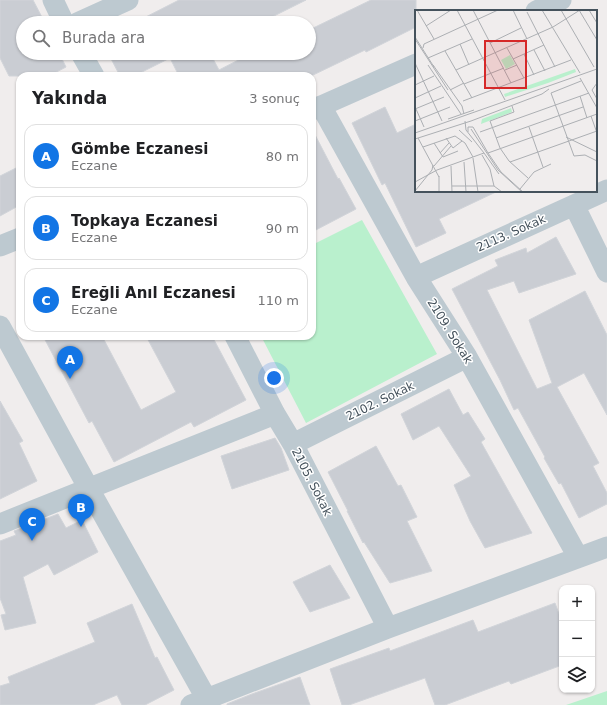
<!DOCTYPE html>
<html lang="tr">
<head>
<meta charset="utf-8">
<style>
  :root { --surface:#fff; --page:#f6f6f6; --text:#202124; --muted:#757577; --line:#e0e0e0; --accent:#1275e5 }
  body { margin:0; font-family:"DejaVu Sans",sans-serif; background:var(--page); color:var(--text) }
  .controls { position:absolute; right:12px; bottom:12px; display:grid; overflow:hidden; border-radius:8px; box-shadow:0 1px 3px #0004 }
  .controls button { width:36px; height:36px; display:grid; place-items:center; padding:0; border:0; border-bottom:1px solid var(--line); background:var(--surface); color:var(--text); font:20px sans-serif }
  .you { position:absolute; left:274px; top:378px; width:14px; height:14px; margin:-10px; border:3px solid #fff; border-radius:50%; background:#1a73e8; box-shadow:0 0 0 6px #1a73e833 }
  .badge { display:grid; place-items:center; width:26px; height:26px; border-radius:50%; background:var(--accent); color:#fff; font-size:13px; font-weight:700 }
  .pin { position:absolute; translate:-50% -33px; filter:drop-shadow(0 1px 2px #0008) }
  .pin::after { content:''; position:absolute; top:21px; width:14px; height:12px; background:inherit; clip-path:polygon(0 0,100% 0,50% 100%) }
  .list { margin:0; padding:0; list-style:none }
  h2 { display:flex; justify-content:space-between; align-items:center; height:52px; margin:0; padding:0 16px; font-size:17px }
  h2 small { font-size:13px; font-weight:400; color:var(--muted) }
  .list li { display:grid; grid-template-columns:26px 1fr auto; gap:12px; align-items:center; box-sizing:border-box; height:64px; margin:0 8px 8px; padding:0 8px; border:1px solid var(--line); border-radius:12px }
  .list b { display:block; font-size:15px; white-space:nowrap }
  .list p { margin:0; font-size:13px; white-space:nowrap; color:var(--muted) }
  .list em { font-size:13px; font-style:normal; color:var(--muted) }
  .icon { flex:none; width:22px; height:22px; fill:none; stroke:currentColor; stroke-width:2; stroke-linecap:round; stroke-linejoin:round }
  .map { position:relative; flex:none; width:607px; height:705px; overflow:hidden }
  .search { position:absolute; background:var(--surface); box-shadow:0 1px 3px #0004; left:16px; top:16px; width:300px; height:44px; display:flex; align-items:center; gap:10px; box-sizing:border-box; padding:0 14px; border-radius:22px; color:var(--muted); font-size:15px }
  .panel { position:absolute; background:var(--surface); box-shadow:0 1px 3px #0004; left:16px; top:72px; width:300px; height:268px; border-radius:12px }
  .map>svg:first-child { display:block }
  .green { fill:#b9f0cd }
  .building { fill:#cacdd3; stroke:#d1d4d9 }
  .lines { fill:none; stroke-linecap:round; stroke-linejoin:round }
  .minor { stroke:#bdc9d0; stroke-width:21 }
  .labels { text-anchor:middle; stroke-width:3; stroke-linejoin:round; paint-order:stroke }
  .street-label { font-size:12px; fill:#45525c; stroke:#fff }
  .inset-road { fill:none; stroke:#acafb3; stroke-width:1 }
  .view { fill:#d62828; fill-opacity:0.15; stroke:#d62828; stroke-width:2 }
  .inset-edge { fill:none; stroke:#45525c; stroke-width:2 }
</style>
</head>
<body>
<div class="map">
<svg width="607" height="705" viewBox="0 0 607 705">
  <rect width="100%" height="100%" fill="#f0eded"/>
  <path class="green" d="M362,220L437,354L306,423L261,336H312V245Z
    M607,691V705H566Z"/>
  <path class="building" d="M0,0H33L45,23H23V53H59L66,67L49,76H9L0,58Z
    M179,0H306L260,23H134Z
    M371,0H416V27L366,52L365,50L311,76H179L170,58L134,76H120L108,53H210L219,70L252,53H309V30Z
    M385,107L397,133L416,124V191H498L439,219L446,233L416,247L385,183L382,185L352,123Z
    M312,129L338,179L339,178L356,209L312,232Z
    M20,166V205L0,216V176Z
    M556,237L576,274L519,293L514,281L487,290L537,389L552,383L529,320L585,291L607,335V415L584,373L557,387L599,463L593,466L607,493V504L579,518L561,483L559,484L544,458L545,457L518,408L514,410L500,380L452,289L498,266L495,260L526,248L527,253Z
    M43,336H102L141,410L176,392L146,336H212L246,400L194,427L191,422L114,462L92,421L89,423Z
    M449,389L463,415L468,412L485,439L481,442L532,533L485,548L470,521L454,485L471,476L439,426L413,440L401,414Z
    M0,401L23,441L19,443L37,481L0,499Z
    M275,438L281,448L289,470L232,489L221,456Z
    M376,446L398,486L401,485L417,517L407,521L432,571L390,583L364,542L363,543L347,511H348L328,472Z
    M58,514L66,528L82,520L98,552L54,575L48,564L23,577L36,623L5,630L1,615L6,614L0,598V541L16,535L14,531Z
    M330,565L350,598L310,612L293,582Z
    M555,603L562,622V665L511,684L509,681L445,705H435L425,678L349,705H342L330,669L389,648L390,651L473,620L478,632Z
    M132,604L155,658L157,657L174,690L145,705H122L117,695L93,705H0V686L10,683L8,677L95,642L87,623Z
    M300,677L310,705H227V704L252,694Z"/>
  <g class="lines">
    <path class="minor" d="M53,0L64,23
      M536,11L561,0
      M77,23L128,0
      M81,53L94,76
      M321,106L416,277L467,357L578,557
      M312,110L416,64
      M574,205L607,272
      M0,246L20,238
      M416,277L607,190
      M0,326L89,489L210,705
      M235,336L275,414L293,444L388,628
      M293,444L467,357
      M0,524L275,414
      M191,705L388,628L607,547"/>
  </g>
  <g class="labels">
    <g class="street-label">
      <text transform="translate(511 233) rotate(-24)" y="4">2113. Sokak</text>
      <text transform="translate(450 331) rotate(58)" y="4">2109. Sokak</text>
      <text transform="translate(380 401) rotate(-26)" y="4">2102. Sokak</text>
      <text transform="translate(312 482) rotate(63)" y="4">2105. Sokak</text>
    </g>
  </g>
  <g transform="translate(415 10)">
    <rect width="182" height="182" fill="#f0eded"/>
    <path d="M95,45L100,54L91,59L86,50ZM160,59L161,62L133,73L90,87L89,84ZM96,98L97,102L66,114L67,109Z" fill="#b9f0cd"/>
    <path class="inset-road" d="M2,0L19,29M42,0L90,90M58,0L96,73M98,0L112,29M127,0L165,63M146,0L179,57M164,0L182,30M174,0L182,13M112,2L140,57M11,16L36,0M0,27L19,57M0,29L33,80M75,33L106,18M45,34L54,55M8,38L9,34L83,0M92,38L109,68M119,40L130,61M30,41L57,88M109,44L119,65M13,48L57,29M98,49L129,35M0,53L27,111M13,55L46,104M18,55L47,96L49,104M41,60L138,17L165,0M90,60L102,55M165,68L182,98M166,71L136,83L159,146L170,145L182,151M182,73L177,80L182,89M49,74L89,58M0,75L19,66M35,80L49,73M165,86L172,108M0,88L26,76M48,91L156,50M97,96L99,102L75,111L85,138L94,151L113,168M0,99L29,87M1,99L9,117M176,106L182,123M33,109L59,100M0,111L35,97M50,111L51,120L69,143M114,117L128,157M56,119L83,160L107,182M44,120L57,132M53,122V117H58L73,143M65,122L174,83M0,123L182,59M151,127L182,142M3,128L24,167M31,128L38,138L47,131M81,128L168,97M0,129L56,111L127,84L134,79M19,133L28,147L43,141M8,137L40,126L50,133L58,147M25,143L34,133M69,143L84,164M73,143L182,104M73,143L86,162L108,182M67,145L75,159L79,176L87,182M58,148L63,182M49,152L51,182M95,152L182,121M19,156L36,136M36,156L37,182M0,172L22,160L69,143M37,176H79M105,179L119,162L136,154M0,181L17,160L18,155M24,182V166"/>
    <path class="view" d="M70,31H111V78H70Z"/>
    <rect width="182" height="182" class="inset-edge"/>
  </g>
</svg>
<div class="controls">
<button>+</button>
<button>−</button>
<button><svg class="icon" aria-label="layers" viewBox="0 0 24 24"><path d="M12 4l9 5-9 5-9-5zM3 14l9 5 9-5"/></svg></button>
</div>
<div class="you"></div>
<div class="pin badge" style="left:70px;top:379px">A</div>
<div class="pin badge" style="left:81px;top:527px">B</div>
<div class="pin badge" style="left:32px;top:541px">C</div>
<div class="search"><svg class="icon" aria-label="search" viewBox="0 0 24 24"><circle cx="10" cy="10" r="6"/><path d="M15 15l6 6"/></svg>Burada ara</div>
<section class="panel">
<h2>Yakında<small>3 sonuç</small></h2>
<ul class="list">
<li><span class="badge">A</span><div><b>Gömbe Eczanesi</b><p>Eczane</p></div><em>80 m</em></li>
<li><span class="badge">B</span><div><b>Topkaya Eczanesi</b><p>Eczane</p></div><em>90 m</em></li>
<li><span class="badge">C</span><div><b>Ereğli Anıl Eczanesi</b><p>Eczane</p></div><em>110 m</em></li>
</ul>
</section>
</div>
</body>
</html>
